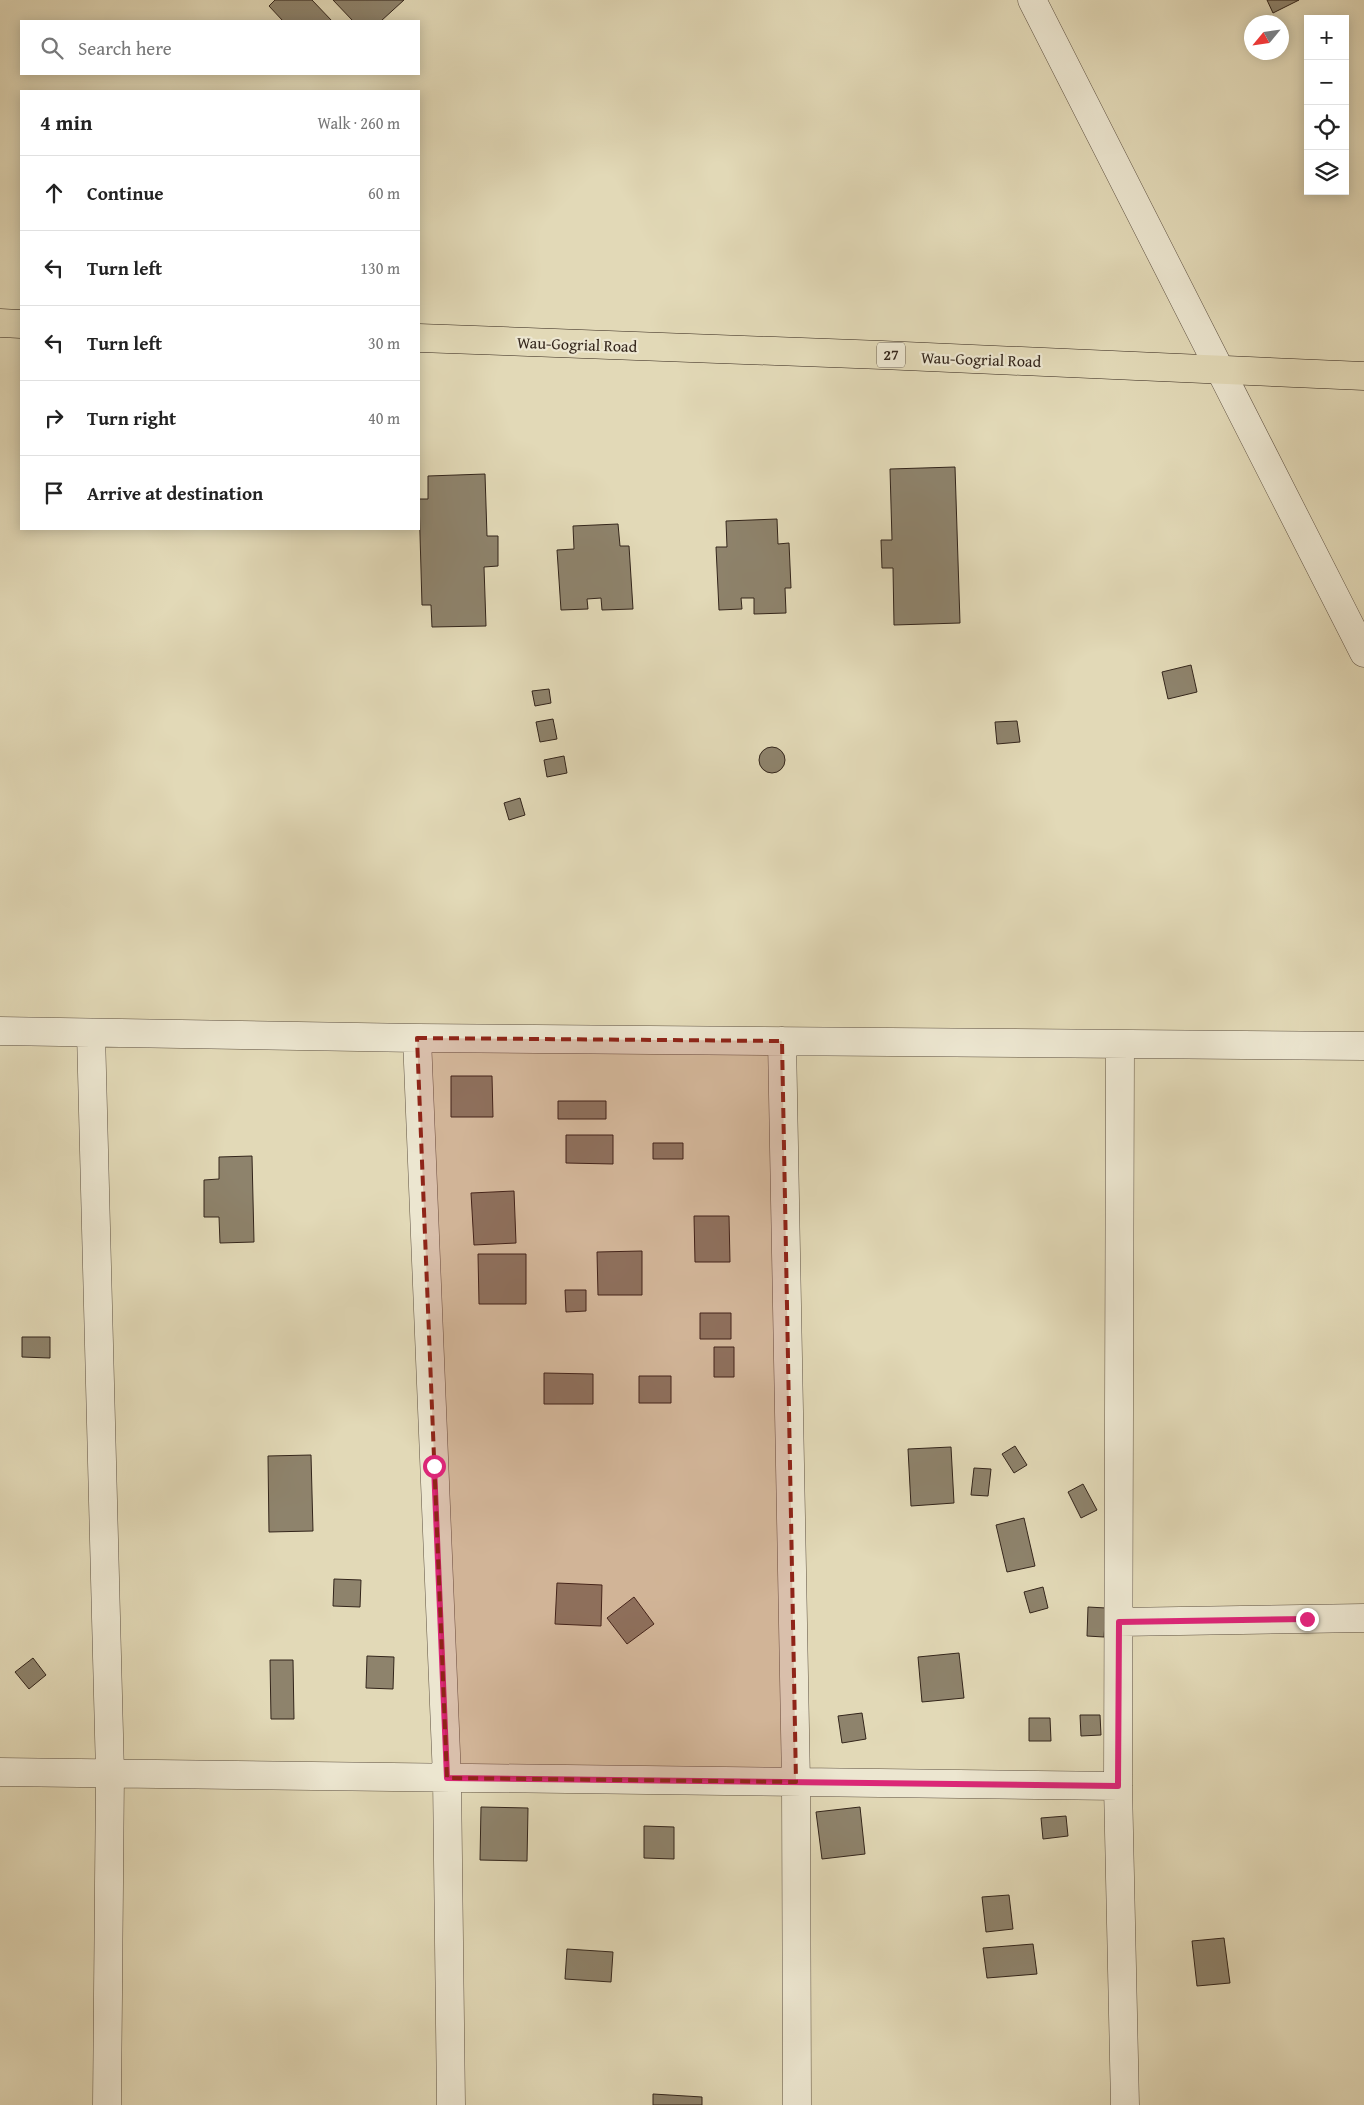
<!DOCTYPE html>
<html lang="en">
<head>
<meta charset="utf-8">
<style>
  :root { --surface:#fff; --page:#f2f2f2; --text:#222; --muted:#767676; --line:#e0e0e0 }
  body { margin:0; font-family:"Gentium Book Plus",serif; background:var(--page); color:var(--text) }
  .controls { position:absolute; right:15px; top:15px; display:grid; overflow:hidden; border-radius:0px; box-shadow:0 2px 12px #0003 }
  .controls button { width:45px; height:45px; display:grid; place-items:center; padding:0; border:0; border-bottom:1px solid var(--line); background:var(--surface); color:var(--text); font:25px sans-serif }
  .compass { position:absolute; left:1244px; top:15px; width:45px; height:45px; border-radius:50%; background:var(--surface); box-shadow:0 2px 12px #0003; rotate:241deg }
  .stop { position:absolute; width:15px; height:15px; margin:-11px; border:4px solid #db2777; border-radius:50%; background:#fff }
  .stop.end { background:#db2777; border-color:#fff; box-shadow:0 1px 5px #0008 }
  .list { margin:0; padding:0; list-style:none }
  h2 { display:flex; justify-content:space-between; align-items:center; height:65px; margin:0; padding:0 20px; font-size:21px }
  h2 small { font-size:16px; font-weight:400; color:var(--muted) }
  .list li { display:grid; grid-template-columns:32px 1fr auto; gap:15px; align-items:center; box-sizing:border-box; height:75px; padding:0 20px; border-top:1px solid var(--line) }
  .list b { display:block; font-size:19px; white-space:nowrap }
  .list em { font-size:16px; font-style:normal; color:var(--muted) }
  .icon { flex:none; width:28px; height:28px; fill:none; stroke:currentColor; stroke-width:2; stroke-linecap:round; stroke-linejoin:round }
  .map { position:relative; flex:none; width:1364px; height:2105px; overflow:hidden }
  .search { position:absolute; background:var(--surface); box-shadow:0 2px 12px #0003; left:20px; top:20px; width:400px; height:55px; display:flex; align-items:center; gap:12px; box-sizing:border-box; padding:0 18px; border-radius:0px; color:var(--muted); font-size:19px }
  .panel { position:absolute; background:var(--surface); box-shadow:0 2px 12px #0003; left:20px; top:90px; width:400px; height:440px; border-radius:0px }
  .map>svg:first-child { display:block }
  .building { fill:#8e836c; stroke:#33251b }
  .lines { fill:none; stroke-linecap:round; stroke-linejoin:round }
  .street-casing { stroke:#5f5242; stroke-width:29 }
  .primary-casing { stroke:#33251b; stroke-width:29 }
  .street { stroke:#ece6d0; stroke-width:28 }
  .primary { stroke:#e2d9b7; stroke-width:28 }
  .route { stroke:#db2777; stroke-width:6 }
  .marked { fill:#8f2418; fill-opacity:0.2; stroke:#8f2418; stroke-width:4; stroke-dasharray:10 6; stroke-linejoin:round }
  .labels { text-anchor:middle; stroke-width:4.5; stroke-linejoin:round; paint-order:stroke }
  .shield { fill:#ece6d0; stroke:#6a5f51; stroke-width:1 }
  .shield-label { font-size:15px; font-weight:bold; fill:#33251b }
  .street-label { font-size:16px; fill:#33251b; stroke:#ece6d0 }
</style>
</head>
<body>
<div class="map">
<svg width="1364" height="2105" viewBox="0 0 1364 2105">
  <rect width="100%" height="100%" fill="#e2d9b7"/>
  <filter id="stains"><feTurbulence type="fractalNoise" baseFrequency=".004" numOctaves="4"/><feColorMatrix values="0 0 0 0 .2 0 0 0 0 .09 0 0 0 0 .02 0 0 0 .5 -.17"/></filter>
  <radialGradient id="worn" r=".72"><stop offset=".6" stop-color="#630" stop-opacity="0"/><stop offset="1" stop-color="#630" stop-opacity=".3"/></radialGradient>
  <path class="building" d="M275,0H312L332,21H283L269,6Z
    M333,0H404L381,21H353Z
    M1267,0H1299L1273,13Z
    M955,467L960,623L894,625L893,568H882L881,540H892L890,469Z
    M485,474L487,536H498V566L484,567L486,626L432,627L431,605H422L419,499H428V476Z
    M777,519L778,544L789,543L791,588H785L786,613L754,614V598H741L742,609L719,610L716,547H727L726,521Z
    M618,524L620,546H629L633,609L602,610L601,598L587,599L588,609L561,610L557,550L574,549L573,526Z
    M1191,665L1197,692L1168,699L1162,672Z
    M549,689L551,703L535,706L532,691Z
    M553,719L557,739L540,742L536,722Z
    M1017,721L1020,742L997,744L995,722Z
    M759 760a13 13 0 1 1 26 0a13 13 0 1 1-26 0Z
    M564,756L567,773L547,777L544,760Z
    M520,798L525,815L509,820L504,803Z
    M451,1076H492L493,1117H451Z
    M558,1101H606V1119H558Z
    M566,1135H613V1164L566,1163Z
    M653,1143H683V1159H653Z
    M252,1156L254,1242L220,1243L219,1217H204V1180L219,1179V1157Z
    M514,1191L516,1243L474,1245L471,1193Z
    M694,1216H729L730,1262H695Z
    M642,1251V1295H598L597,1252Z
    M478,1254H526V1304H479Z
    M565,1290H586V1311L566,1312Z
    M700,1313H731V1339H700Z
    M22,1337H50V1358L22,1357Z
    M714,1347H734V1377H714Z
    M544,1373L593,1374V1404H544Z
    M639,1376H671V1403H639Z
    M1015,1446L1027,1465L1014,1473L1002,1454Z
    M951,1447L954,1503L911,1506L908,1449Z
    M311,1455L313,1531L269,1532L268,1456Z
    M974,1468L991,1469L988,1496L971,1495Z
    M1083,1484L1097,1510L1081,1518L1068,1492Z
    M1024,1518L1035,1566L1007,1572L996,1525Z
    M334,1579L361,1580L360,1607L333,1606Z
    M557,1583L602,1585L601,1626L555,1624Z
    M1043,1587L1048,1608L1030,1613L1024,1592Z
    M634,1597L654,1624L627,1644L607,1618Z
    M1088,1607L1106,1608L1104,1637L1087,1636Z
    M959,1653L964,1698L922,1702L918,1657Z
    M367,1656L394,1657L393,1689L366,1688Z
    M33,1658L46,1675L29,1689L15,1672Z
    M270,1660H293L294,1719H271Z
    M862,1713L866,1739L842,1743L838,1716Z
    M1080,1715H1100L1101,1735L1081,1736Z
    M1029,1718H1050L1051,1741H1029Z
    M481,1807L528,1808L527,1861L480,1860Z
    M860,1807L865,1854L822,1859L816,1812Z
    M1066,1816L1068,1836L1043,1839L1041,1818Z
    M644,1826L674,1827V1859L644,1858Z
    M1009,1895L1013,1929L986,1932L982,1897Z
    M1224,1938L1230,1983L1197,1986L1192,1941Z
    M1033,1944L1037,1974L987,1978L983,1948Z
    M567,1949L613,1952L611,1982L565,1979Z
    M653,2094L702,2097V2105H653Z"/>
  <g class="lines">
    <g class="street-casing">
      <path id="street" d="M1032,0L1364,653
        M0,1031L417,1038L1364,1046
        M91,1033L110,1773L107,2105
        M417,1038L447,1778L451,2105
        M782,1041L796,1782L797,2105
        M1120,1044L1118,1786L1125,2105
        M1119,1622L1364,1618
        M0,1772L1118,1786"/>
    </g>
    <g class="primary-casing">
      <path id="primary" d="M0,323L21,324
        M419,338L882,355L1364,376"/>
    </g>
    <use href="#street" class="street"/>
    <use href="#primary" class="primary"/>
  </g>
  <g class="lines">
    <path class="route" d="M434,1466L447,1778L1118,1786L1119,1622L1307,1619"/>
  </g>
  <path class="marked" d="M417,1038L782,1041L796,1782L447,1778Z"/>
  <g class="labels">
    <rect class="shield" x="877" y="342.5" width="28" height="25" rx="4"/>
    <g class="shield-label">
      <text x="891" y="360">27</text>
    </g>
    <g class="street-label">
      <text transform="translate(577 344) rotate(2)" y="6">Wau-Gogrial Road</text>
      <text transform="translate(981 359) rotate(2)" y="6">Wau-Gogrial Road</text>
    </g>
  </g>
  <rect width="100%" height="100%" filter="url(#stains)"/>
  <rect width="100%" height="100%" fill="url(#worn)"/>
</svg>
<div class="controls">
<button>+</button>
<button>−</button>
<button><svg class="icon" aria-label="locate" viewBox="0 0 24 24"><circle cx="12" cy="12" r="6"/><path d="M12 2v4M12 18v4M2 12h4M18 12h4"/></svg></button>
<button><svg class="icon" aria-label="layers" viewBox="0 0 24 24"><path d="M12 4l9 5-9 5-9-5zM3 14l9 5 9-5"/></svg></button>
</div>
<svg class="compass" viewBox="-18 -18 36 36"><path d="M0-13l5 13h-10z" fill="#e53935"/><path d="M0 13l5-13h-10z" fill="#767676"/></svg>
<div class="stop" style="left:434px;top:1466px"></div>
<div class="stop end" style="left:1307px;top:1619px"></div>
<div class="search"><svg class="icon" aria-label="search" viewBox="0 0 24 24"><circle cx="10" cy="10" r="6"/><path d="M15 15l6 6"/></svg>Search here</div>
<section class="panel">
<h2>4 min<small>Walk · 260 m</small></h2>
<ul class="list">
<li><svg class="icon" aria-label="ahead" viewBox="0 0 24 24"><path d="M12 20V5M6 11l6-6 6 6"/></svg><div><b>Continue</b></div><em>60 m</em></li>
<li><svg class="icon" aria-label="left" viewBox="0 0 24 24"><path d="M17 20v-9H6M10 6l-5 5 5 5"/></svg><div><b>Turn left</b></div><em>130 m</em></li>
<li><svg class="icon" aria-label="left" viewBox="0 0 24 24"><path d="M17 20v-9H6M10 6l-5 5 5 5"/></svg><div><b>Turn left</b></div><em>30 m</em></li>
<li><svg class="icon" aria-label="right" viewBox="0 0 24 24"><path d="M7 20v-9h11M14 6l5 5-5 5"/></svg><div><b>Turn right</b></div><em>40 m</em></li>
<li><svg class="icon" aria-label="arrive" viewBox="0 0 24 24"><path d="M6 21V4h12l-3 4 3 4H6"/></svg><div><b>Arrive at destination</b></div></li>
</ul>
</section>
</div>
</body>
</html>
